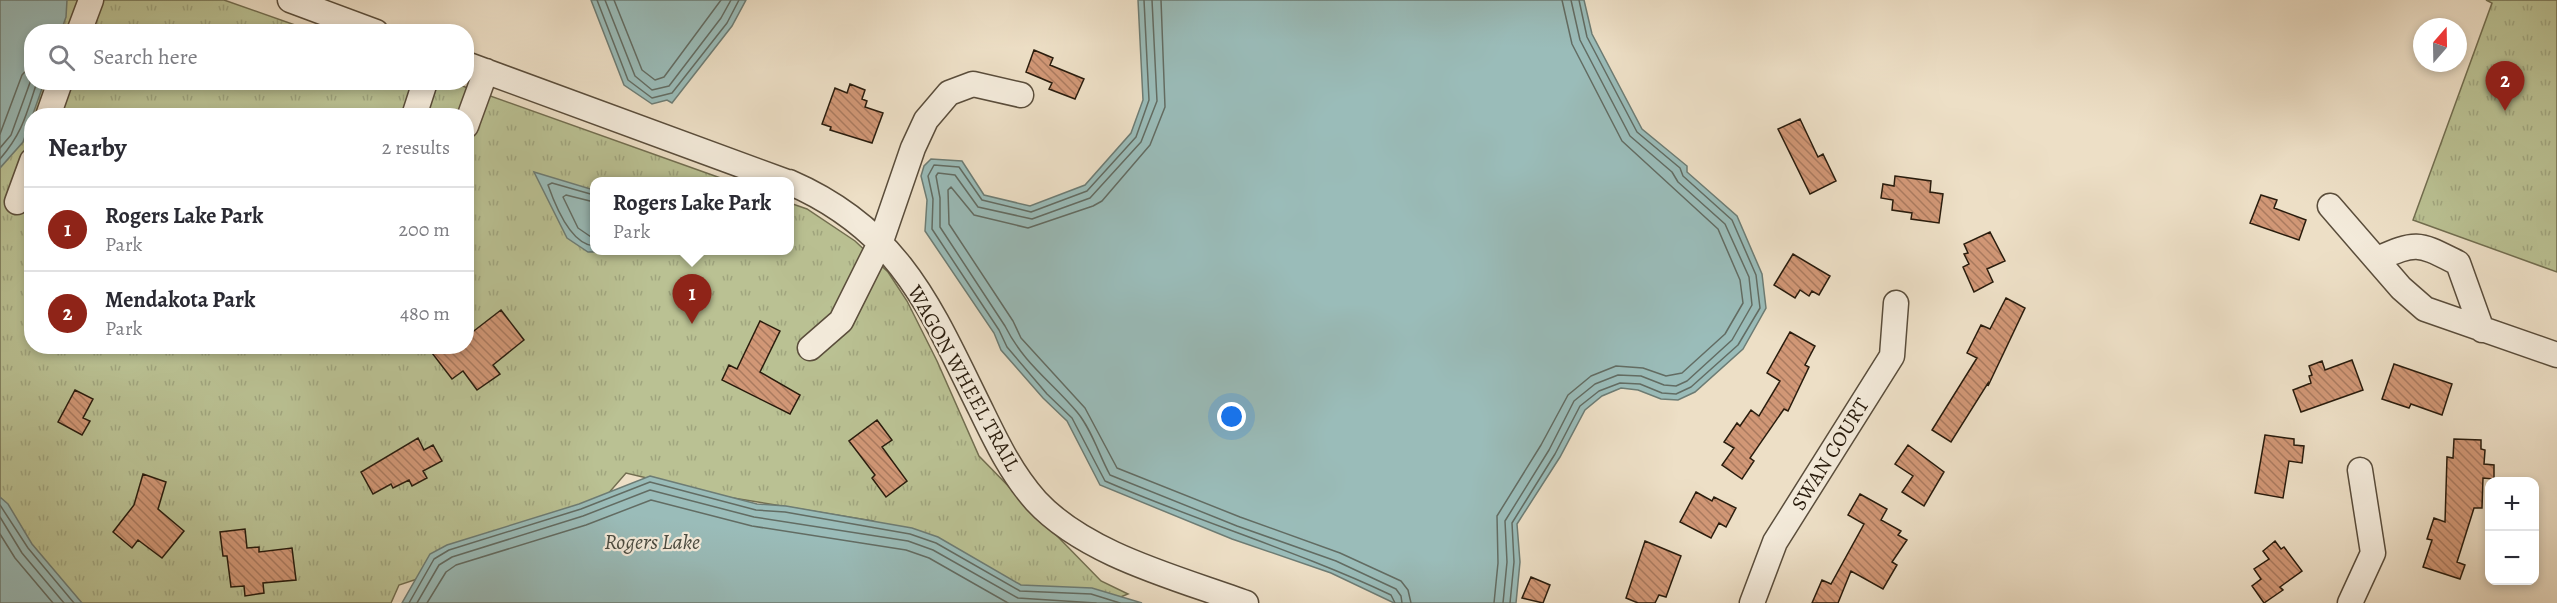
<!DOCTYPE html>
<html lang="en">
<head>
<meta charset="utf-8">
<style>
  :root { --surface:#fff; --page:#f7f7f7; --text:#2b2b33; --muted:#7c7c81; --line:#e1e1e2; --accent:#8f2418 }
  body { margin:0; font-family:Alegreya,serif; background:var(--page); color:var(--text) }
  .controls { position:absolute; right:18px; bottom:18px; display:grid; overflow:hidden; border-radius:12px; box-shadow:0 3px 9px #0003 }
  .controls button { width:54px; height:54px; display:grid; place-items:center; padding:0; border:0; border-bottom:2px solid var(--line); background:var(--surface); color:var(--text); font:30px sans-serif }
  .compass { position:absolute; left:2413px; top:18px; width:54px; height:54px; border-radius:50%; background:var(--surface); box-shadow:0 3px 9px #0003; rotate:20deg }
  .you { position:absolute; left:1232px; top:417px; width:21px; height:21px; margin:-15px; border:4px solid #fff; border-radius:50%; background:#1a73e8; box-shadow:0 0 0 9px #1a73e833 }
  .badge { display:grid; place-items:center; width:39px; height:39px; border-radius:50%; background:var(--accent); color:#fff; font-size:20px; font-weight:700 }
  .pin { position:absolute; translate:-50% -50px; filter:drop-shadow(0 2px 3px #0008) }
  .pin::after { content:''; position:absolute; top:32px; width:21px; height:18px; background:inherit; clip-path:polygon(0 0,100% 0,50% 100%) }
  .popup { position:absolute; left:590px; top:177px; width:204px; height:78px; box-sizing:border-box; display:grid; place-content:center; border-radius:12px; background:var(--surface); filter:drop-shadow(0 2px 4px #0005); font-size:20px; white-space:nowrap; color:var(--muted) }
  .popup b { font-size:22px; color:var(--text) }
  .popup::after { content:''; position:absolute; left:50%; top:100%; margin-left:-12px; border:12px solid transparent; border-top-color:var(--surface) }
  .list { margin:0; padding:0; list-style:none }
  h2 { display:flex; justify-content:space-between; align-items:center; height:78px; margin:0; padding:0 24px; font-size:26px }
  h2 small { font-size:20px; font-weight:400; color:var(--muted) }
  .list li { display:grid; grid-template-columns:39px 1fr auto; gap:18px; align-items:center; box-sizing:border-box; height:84px; padding:0 24px; border-top:2px solid var(--line) }
  .list b { display:block; font-size:22px; white-space:nowrap }
  .list p { margin:0; font-size:20px; white-space:nowrap; color:var(--muted) }
  .list em { font-size:20px; font-style:normal; color:var(--muted) }
  .icon { flex:none; width:33px; height:33px; fill:none; stroke:currentColor; stroke-width:2; stroke-linecap:round; stroke-linejoin:round }
  .map { position:relative; flex:none; width:2557px; height:603px; overflow:hidden }
  .search { position:absolute; background:var(--surface); box-shadow:0 3px 9px #0003; left:24px; top:24px; width:450px; height:66px; display:flex; align-items:center; gap:15px; box-sizing:border-box; padding:0 21px; border-radius:24px; color:var(--muted); font-size:22px }
  .panel { position:absolute; background:var(--surface); box-shadow:0 3px 9px #0003; left:24px; top:108px; width:450px; height:246px; border-radius:24px }
  .map>svg:first-child { display:block }
  .park { fill:url(#park-tufts); stroke:#726e50; stroke-width:1.5; fill-rule:evenodd }
  .water { fill:#9abcb9; stroke:#6d7c74; stroke-width:1.5 }
  .lines { fill:none; stroke-linecap:round; stroke-linejoin:round }
  .shore { stroke:#626c63; stroke-width:1.5 }
  .building { fill:url(#building-back-hatch); stroke:#291c0d; stroke-width:1.5 }
  .minor-casing { stroke:#5a4d3b; stroke-width:27 }
  .minor { stroke:#f3eada; stroke-width:24 }
  .labels { text-anchor:middle; stroke-width:4.5; stroke-linejoin:round; paint-order:stroke }
  .street-label { font-size:21px; fill:#291c0d; stroke:#f3eada }
  .water-label { font-size:22px; font-style:italic; fill:#4b4c41; stroke:#f3eada }
</style>
</head>
<body>
<div class="map">
<svg width="2557" height="603" viewBox="0 0 2557 603">
  <defs>
    <pattern id="park-tufts" width="24" height="20" patternUnits="userSpaceOnUse" patternTransform="scale(1.5)"><rect width="24" height="20" fill="#bac193"/><path d="M3 7l-1-3M5 7V3M7 7l1-3M15 17l-1-3M17 17v-4M19 17l1-3" fill="none" stroke="#a0a57e"/></pattern>
    <pattern id="building-back-hatch" width="6" height="6" patternUnits="userSpaceOnUse" patternTransform="scale(1.5)"><rect width="6" height="6" fill="#d19776"/><path d="M-1 5l2 2M0 0l6 6M5-1l2 2" fill="none" stroke="#aa7a5f"/></pattern>
  </defs>
  <rect width="100%" height="100%" fill="#eddfc6"/>
  <filter id="stains"><feTurbulence type="fractalNoise" baseFrequency=".00333" numOctaves="4"/><feColorMatrix values="0 0 0 0 .2 0 0 0 0 .09 0 0 0 0 .02 0 0 0 .5 -.17"/></filter>
  <radialGradient id="worn" r=".72"><stop offset=".6" stop-color="#630" stop-opacity="0"/><stop offset="1" stop-color="#630" stop-opacity=".3"/></radialGradient>
  <path class="park" d="M0,0H224L312,31L32,32V82L454,83L729,181L594,182V250H789L790,203L807,209L855,241L888,272L907,301L937,361L979,456L1101,581L1128,594L1106,603H1000L873,521L727,497L626,473L561,548L432,574L399,585L391,603H56L0,531ZM32,116H466V346H32Z
    M2486,0H2557V272L2413,220L2492,3Z"/>
  <path class="water" d="M0,0H67L66,17L61,31L32,32V82L44,83L23,142L0,168Z
    M591,0H746L732,26L672,103L667,100L652,104L624,85Z
    M1138,0H1584L1592,34L1642,129L1687,166V172L1737,216L1762,274L1766,308L1743,349L1695,392L1678,400L1661,399L1638,390L1621,388L1602,396L1585,410L1560,457L1517,524L1520,562L1516,603H1394L1331,573L1232,539L1100,485L1067,421L1043,398L1001,350L994,333L925,231L927,200L921,176L924,166L931,159L962,161L984,195L1030,206L1085,185L1131,133L1143,100Z
    M534,172L594,190V250L664,251L588,252L567,238Z
    M650,476L757,504L786,506L912,528L938,537L1021,585L1092,588L1142,603H402L430,554L447,545L579,504Z
    M0,497L8,504L32,544L82,603H0Z"/>
  <g class="lines">
    <path class="shore" d="M597,0L628,80L652,98L672,93L727,23L739,0
      M605,0L635,76L652,90L669,86L721,18L731,0
      M614,0L642,70L655,80L664,77L721,0
      M1144,0L1149,100L1136,137L1087,191L1031,212L982,200L959,167L934,165L928,176L933,199L932,229L999,330L1007,347L1047,394L1072,418L1105,481C1199,522 1298,551 1391,595L1395,603
      M1152,0L1157,101L1141,142L1090,198L1032,219L978,207L955,175L938,173L936,176L940,198V227L1005,326C1024,364 1052,382 1077,412C1092,430 1099,455 1110,475L1237,526L1336,561L1396,589L1401,596L1402,603
      M1161,0L1165,107L1150,145L1102,201L1093,206L1028,228L974,215L951,187L948,190L949,224L1013,321L1021,338L1085,408L1117,468L1240,517L1340,553L1401,581L1408,590L1411,603
      M0,134L22,75L32,64
      M0,148L11,135L32,77
      M0,159C23,132 26,115 37,82
      M594,195L552,183L548,185C555,205 571,244 594,246
      M594,202L566,195L563,197L578,228L594,239
      M0,505L28,548L74,603
      M0,517L22,553L64,603
      M0,534L15,558L53,603
      M409,603L434,559L449,550L581,509L650,482L756,510L785,512L910,534L936,543L1020,591L1091,594L1120,603
      M417,603L439,565L452,557L583,516L650,490L754,517L908,541L933,550L1018,598L1096,603
      M427,603L446,572L456,565L586,525L651,500L752,526L906,550L929,558L1008,603
      M1494,603L1498,563L1497,516L1541,445L1568,395L1591,376L1616,366L1643,368L1666,376L1682,373L1725,334L1743,303L1740,280L1718,229L1622,141L1572,44L1562,0
      M1503,603L1507,562L1505,521L1549,450L1574,401L1595,384L1618,375L1641,376L1664,385L1676,386L1687,381L1732,340L1752,305L1749,277L1725,224L1678,182L1672,172L1630,136L1580,40L1571,0
      M1510,603L1514,562L1512,523L1555,454L1580,406L1599,391L1620,383L1640,384L1662,393L1676,394L1691,387L1738,345L1760,308L1756,275L1732,220L1683,176L1680,168L1637,132L1587,37L1579,0"/>
  </g>
  <path class="building" d="M1034,50L1053,58L1050,65L1084,79L1075,99L1049,89L1052,83L1026,72Z
    M850,84L865,90L862,99L867,101L865,107L883,113L872,143L830,130L831,127L822,124L835,88L847,93Z
    M1800,119L1818,157L1823,154L1836,181L1810,194L1778,129Z
    M1895,176L1931,181L1930,192L1943,194L1939,223L1911,219L1912,213L1892,210L1893,200L1881,198L1883,184L1894,186Z
    M2261,195L2277,200L2274,208L2306,220L2299,240L2250,223Z
    M1990,232L2005,261L1987,269L1993,282L1974,292L1963,267L1969,264L1964,254L1968,253L1964,244Z
    M1793,254L1830,276L1819,295L1812,291L1809,296L1800,290L1795,298L1774,285Z
    M2006,298L2025,308L1988,386V383L1951,442L1932,430L1977,358L1967,353L1981,325L1990,329Z
    M501,310L524,340L493,365L500,374L477,390L463,371L452,379L432,353L441,346H466V337Z
    M760,321L780,331L760,372L800,395L790,414L722,380L729,365L737,369Z
    M1790,332L1815,346L1805,365L1809,367L1788,411L1784,409L1750,458L1754,461L1742,479L1722,465L1734,448L1724,442L1737,423L1740,426L1751,410L1759,416L1780,381L1767,373Z
    M2352,360L2363,390L2301,412L2293,390L2311,383L2309,376L2312,375L2309,366L2322,361L2325,370Z
    M2394,364L2452,384L2442,415L2411,404L2409,408L2382,399Z
    M75,390L93,399L83,418L90,421L82,435L58,422Z
    M877,420L892,440L882,447L907,481L886,497L872,478L875,475L849,441Z
    M2265,435L2294,439V445L2304,446L2302,463L2289,461L2283,498L2255,493Z
    M418,438L424,450L433,445L442,461L423,471L427,478L412,486L409,480L393,488L391,484L373,494L361,472Z
    M2454,439L2481,440V449L2485,450L2484,464L2494,465V479L2483,478L2482,508H2474L2457,562L2465,565L2460,579L2423,567L2432,540L2427,539L2434,518L2445,522L2447,457L2453,458Z
    M1908,445L1944,472L1924,506L1902,492L1913,476L1895,464Z
    M143,474L166,482L158,509L184,531L162,558L138,540L132,548L113,532L134,505Z
    M1696,492L1712,501L1714,497L1736,508L1726,527L1719,523L1711,538L1680,522Z
    M1860,494L1887,509L1881,520L1901,531L1898,535L1907,540L1892,562L1897,565L1883,589L1851,571L1838,603H1812L1822,580L1831,584L1864,524L1848,515Z
    M245,529L247,548L259,547V552L292,548L296,580L263,583L264,593L245,596L244,586L231,587L227,556H223L220,532Z
    M1645,541L1681,556L1666,597L1659,595L1655,603H1638L1626,598Z
    M2275,541L2281,549L2284,547L2302,571L2280,587L2283,590L2264,603L2252,586L2261,579L2254,569L2269,559L2263,551Z
    M1531,577L1550,585L1543,603L1522,598Z"/>
  <g class="lines">
    <g class="minor-casing">
      <path id="minor" d="M290,0L376,32
        M79,32L91,0
        M466,64L787,182
        M48,116L60,82
        M414,116L425,82
        M466,126L486,71
        M789,182C900,230 930,307 980,408C996,441 1011,473 1036,501C1086,555 1178,578 1246,603
        M17,202L32,161
        M2330,206L2401,288L2425,309L2557,355
        M2377,259C2418,241 2418,243 2458,263L2482,330
        M810,348L841,321L881,241L913,148L926,120L949,93L973,84L1021,95
        M1752,603L1775,542L1892,356L1896,303
        M2350,603L2373,553L2360,470"/>
    </g>
    <use href="#minor" class="minor"/>
  </g>
  <g class="labels">
    <g class="street-label">
      <text transform="translate(964 378) rotate(61)" y="7">WAGON WHEEL TRAIL</text>
      <text transform="translate(1830 454) rotate(-58)" y="7">SWAN COURT</text>
    </g>
    <g class="water-label">
      <text x="652" y="549">Rogers Lake</text>
    </g>
  </g>
  <rect width="100%" height="100%" filter="url(#stains)"/>
  <rect width="100%" height="100%" fill="url(#worn)"/>
</svg>
<div class="controls">
<button>+</button>
<button>−</button>
</div>
<svg class="compass" viewBox="-18 -18 36 36"><path d="M0-13l5 13h-10z" fill="#e53935"/><path d="M0 13l5-13h-10z" fill="#7c7c81"/></svg>
<div class="you"></div>
<div class="pin badge" style="left:692px;top:324px">1</div>
<div class="popup"><b>Rogers Lake Park</b>Park</div>
<div class="pin badge" style="left:2505px;top:111px">2</div>
<div class="search"><svg class="icon" aria-label="search" viewBox="0 0 24 24"><circle cx="10" cy="10" r="6"/><path d="M15 15l6 6"/></svg>Search here</div>
<section class="panel">
<h2>Nearby<small>2 results</small></h2>
<ul class="list">
<li><span class="badge">1</span><div><b>Rogers Lake Park</b><p>Park</p></div><em>200 m</em></li>
<li><span class="badge">2</span><div><b>Mendakota Park</b><p>Park</p></div><em>480 m</em></li>
</ul>
</section>
</div>
</body>
</html>
